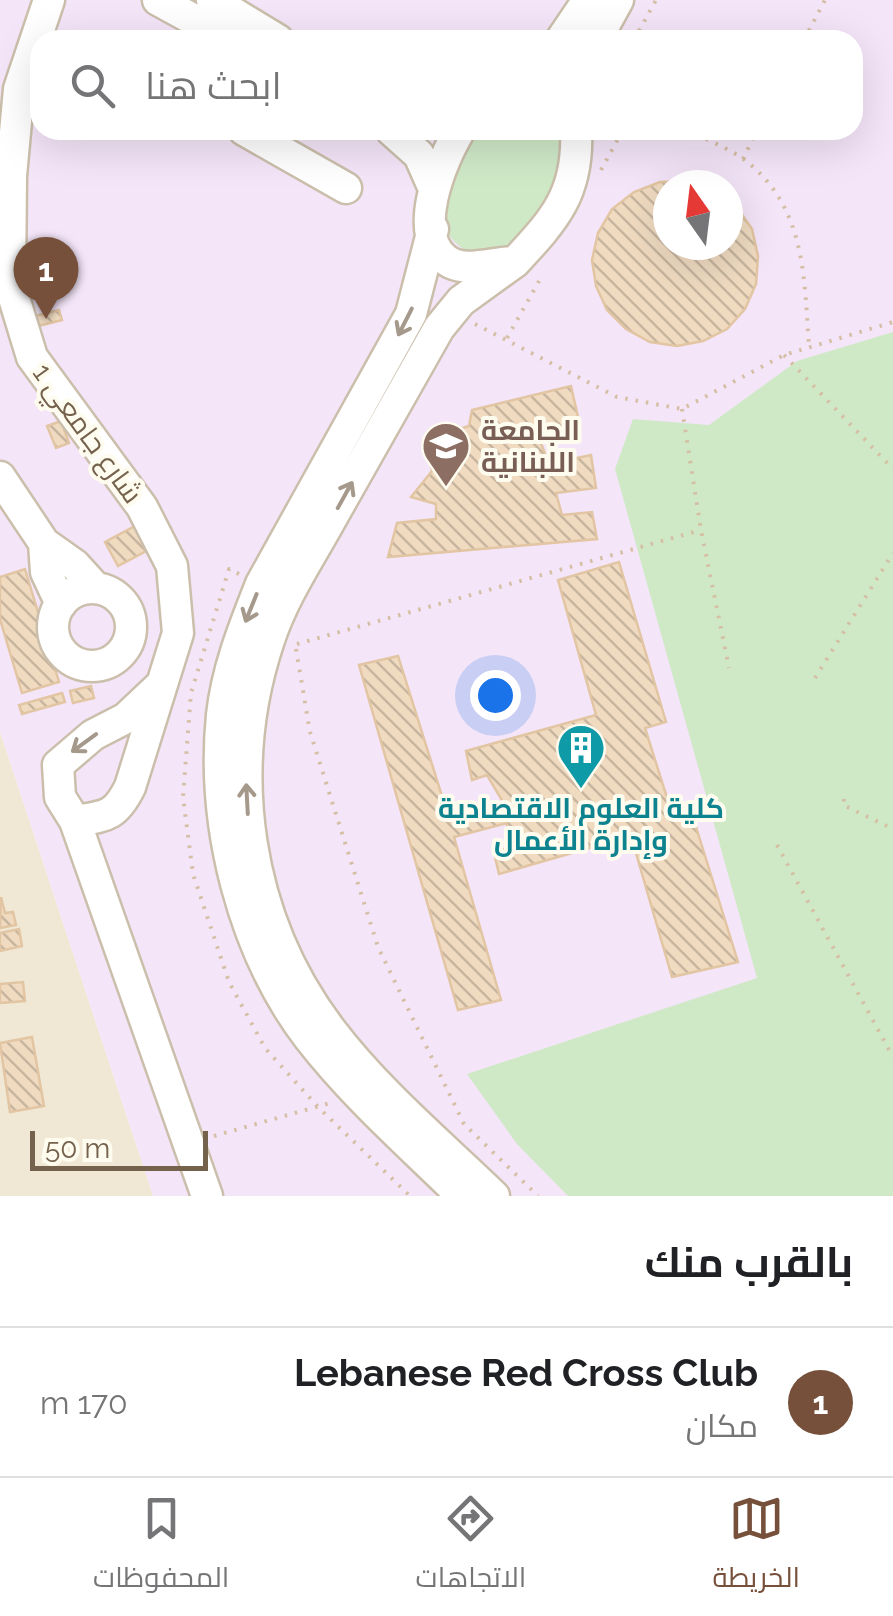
<!DOCTYPE html>
<html lang="ar">
<head>
<meta charset="utf-8">
<style>
  :root { --surface:#fff; --page:#f6f6f6; --text:#202124; --muted:#757577; --line:#e0e0e0; --accent:#76503a }
  body { margin:0; font-family:Raleway,Cairo,sans-serif; background:var(--page); color:var(--text); direction:rtl }
  .compass { position:absolute; left:653px; top:170px; width:90px; height:90px; border-radius:50%; background:var(--surface); box-shadow:0 10px 40px #0002; rotate:346deg }
  .scale { position:absolute; left:30px; bottom:25px; width:178px; box-sizing:border-box; padding-left:10px; border:5px solid #75624d; border-top:0; font-size:28px; line-height:35px; white-space:nowrap; color:#75624d; -webkit-text-stroke:8px #fefbef; paint-order:stroke }
  .you { position:absolute; left:495px; top:695px; width:35px; height:35px; margin:-25px; border:8px solid #fff; border-radius:50%; background:#1a73e8; box-shadow:0 0 0 15px #1a73e833 }
  .badge { display:grid; place-items:center; width:65px; height:65px; border-radius:50%; background:var(--accent); color:#fff; font-size:32px; font-weight:700 }
  .pin { position:absolute; translate:-50% -82px; filter:drop-shadow(0 2px 5px #0008) }
  .pin::after { content:''; position:absolute; top:52px; width:35px; height:30px; background:inherit; clip-path:polygon(0 0,100% 0,50% 100%) }
  .list { margin:0; padding:0; list-style:none }
  h2 { display:flex; justify-content:space-between; align-items:center; height:130px; margin:0; padding:0 40px; font-size:42px }
  h2 small { font-size:32px; font-weight:400; color:var(--muted) }
  .list li { display:grid; grid-template-columns:65px 1fr auto; gap:30px; align-items:center; box-sizing:border-box; height:150px; padding:0 40px; border-top:2px solid var(--line) }
  .list b { display:block; font-size:38px; white-space:nowrap }
  .list p { margin:0; font-size:32px; white-space:nowrap; color:var(--muted) }
  .list em { font-size:32px; font-style:normal; color:var(--muted) }
  .icon { flex:none; width:55px; height:55px; fill:none; stroke:currentColor; stroke-width:2; stroke-linecap:round; stroke-linejoin:round }
  .map { position:relative; flex:none; width:893px; height:1196px; overflow:hidden; direction:ltr }
  .search { position:absolute; background:var(--surface); box-shadow:0 10px 40px #0002; left:30px; right:30px; top:30px; height:110px; display:flex; align-items:center; gap:25px; box-sizing:border-box; padding:0 35px; border-radius:30px; color:var(--muted); font-size:38px }
  .sheet { height:280px; background:var(--surface) }
  nav { display:flex; justify-content:space-around; align-items:center; box-sizing:border-box; height:140px; border-top:2px solid var(--line); background:var(--surface); font-size:28px; color:var(--muted) }
  nav a { display:grid; justify-items:center; gap:5px }
  nav .on { color:var(--accent) }
  .map>svg:first-child { display:block }
  .residential { fill:#f0e8d4 }
  .education { fill:#f4e5f8; fill-rule:evenodd }
  .green { fill:#cfe9c7 }
  .building { fill:url(#building-back-hatch); stroke:#e2c5a2; stroke-width:2.5 }
  .lines { fill:none; stroke-linecap:round; stroke-linejoin:round }
  .minor-casing { stroke:#cbbfac; stroke-width:35 }
  .path { stroke:#d5bfa4; stroke-width:4; stroke-dasharray:2.5 8; stroke-linecap:butt }
  .minor { stroke:#fff; stroke-width:30 }
  .oneway { stroke:#a5998b }
  .labels { text-anchor:middle; stroke-width:8; stroke-linejoin:round; paint-order:stroke }
  .education-label { font-size:28px; font-weight:bold; fill:#785e54; stroke:#fefbef; text-anchor:start }
  .street-label { font-size:28px; fill:#75624d; stroke:#fefbef }
  .culture-label { font-size:28px; font-weight:bold; fill:#0d838f; stroke:#fefbef }
</style>
</head>
<body>
<div class="map">
<svg width="893" height="1196" viewBox="0 0 893 1196">
  <defs>
    <pattern id="building-back-hatch" width="6" height="6" patternUnits="userSpaceOnUse" patternTransform="scale(2.5)"><rect width="6" height="6" fill="#f0dbc1"/><path d="M-1 5l2 2M0 0l6 6M5-1l2 2" fill="none" stroke="#c7b59f"/></pattern>
  </defs>
  <rect width="100%" height="100%" fill="#fcf7e8"/>
  <path class="residential" d="M0,732L153,1196H0Z"/>
  <path class="education" d="M0,0H893V1196H153L0,732ZM40,40H853V130H40ZM668,185H728V245H668Z"/>
  <path class="green" d="M474,130H564C563,152 560,171 552,191C538,225 496,274 458,245C447,236 443,225 444,210C447,181 462,156 474,130Z
    M893,332V1196H568L517,1144L467,1074L757,978L615,469L633,419L709,425L797,361Z"/>
  <path class="building" d="M688,181L700,185H668V245H728V200L737,207L752,229L758,256L756,284L745,309L727,329L703,341L677,346L650,342L626,329L607,310L596,286L592,260L598,233L612,209L634,192L660,182Z
    M59,310L62,320L34,327L31,317Z
    M571,386L580,426L537,433L549,464L591,455L596,488L556,493L562,515L592,512L597,539L388,557L397,523L436,519V504L411,497L432,471L426,439L469,426L472,410Z
    M61,421L69,443L56,448L47,426Z
    M137,525L150,549L118,566L105,542Z
    M619,562L666,722L645,728L674,820L692,814L738,962L672,977L631,836L499,874L494,853L507,848V823L454,837L501,1000L458,1010L359,665L398,656L447,812L503,802L487,775L472,780L466,751L596,715L558,580Z
    M25,569L59,682L22,693L0,619V577Z
    M91,686L94,698L73,703L70,691Z
    M62,693L65,702L22,714L19,705Z
    M1,897L5,913L13,912L16,925L0,928Z
    M19,929L22,946L0,951V933Z
    M23,982L25,1001L0,1003V984Z
    M32,1037L44,1106L10,1112L0,1043Z"/>
  <g class="lines">
    <g class="minor-casing">
      <path id="minor" d="M49,0L19,89L11,176L10,285L32,357L142,507L172,566L178,633L130,787C115,817 106,816 75,821L60,797L58,765L93,735L126,718L161,685
        M158,0L231,40
        M212,0L278,40
        M561,40L588,0
        M596,40L618,0
        M244,130L346,188
        M391,130L419,155L434,189
        M460,130C442,159 407,240 451,263C470,272 494,262 515,262C555,219 579,193 576,130
        M433,229L411,314L261,584C244,627 227,669 222,715C211,824 242,950 309,1038C354,1096 410,1145 462,1196
        M0,477L44,543L75,565L94,586
        M44,543L46,572L61,604
        M53 627a39 39 0 1 1 78 0a39 39 0 1 1-78 0Z
        M75,821L207,1196
        M494,1196C438,1142 377,1091 330,1029C246,918 225,771 269,640C283,597 309,559 331,519C367,456 403,392 439,328L461,301L515,262"/>
    </g>
    <path class="path" d="M634,40L656,0
      M804,40L825,0
      M687,130C705,139 726,147 742,158C806,205 804,276 809,347
      M743,159L757,130
      M601,170L623,130
      M475,324L617,397L682,409L784,355L893,322
      M507,338L543,274
      M784,355L893,469
      M682,409L701,530L729,668
      M239,574L229,569L191,693L183,797L193,874L229,982L265,1048L318,1107L410,1196
      M297,644L701,530
      M296,649L310,732L378,947L464,1124L538,1196
      M815,678L893,553
      M844,799L843,805L893,829
      M777,845L893,1057
      M214,1136L330,1103"/>
    <use href="#minor" class="minor"/>
  </g>
  <defs><path id="oneway-shaft" d="M-6 0H5M1.5-3L5.5 0L1.5 3" fill="none" stroke-width="1.6" stroke-linecap="round" stroke-linejoin="round" transform="scale(2.5)"/></defs>
  <g class="oneway">
    <use href="#oneway-shaft" transform="translate(405 322) rotate(117)"/>
    <use href="#oneway-shaft" transform="translate(345 495) rotate(-61)"/>
    <use href="#oneway-shaft" transform="translate(251 608) rotate(112)"/>
    <use href="#oneway-shaft" transform="translate(84 743) rotate(144)"/>
    <use href="#oneway-shaft" transform="translate(247 799) rotate(-93)"/>
  </g>
  <defs>
    <g id="university-pin" transform="scale(2.5)"><path d="M0 17L-7.5 6A9.5 9.5 0 1 1 7.5 6Z" fill="#8d6e63" stroke="#fefbef"/><path d="M0-5L7-2L0 1L-7-2ZM-4 1L0 2.5L4 1V4Q0 6-4 4Z" fill="#fff"/></g>
    <g id="building-pin" transform="scale(2.5)"><path d="M0 17L-7.5 6A9.5 9.5 0 1 1 7.5 6Z" fill="#0f9aa8" stroke="#fefbef"/><path d="M-4-6H4V6H1V3H-1V6H-4ZM-2.5-4.3h1.7v1.8h-1.7ZM.8-4.3h1.7v1.8H.8ZM-2.5-1h1.7V.8h-1.7ZM.8-1h1.7V.8H.8Z" fill="#fff"/></g>
  </defs>
  <g fill-rule="evenodd">
    <use href="#university-pin" x="446" y="446"/>
    <use href="#building-pin" x="581" y="748"/>
  </g>
  <g class="labels">
    <g class="education-label">
      <text x="481" y="440">الجامعة<tspan x="481" dy="32">اللبنانية</tspan></text>
    </g>
    <g class="street-label">
      <text transform="translate(88 433) rotate(54)" y="10">شارع جامعي 1</text>
    </g>
    <g class="culture-label">
      <text x="581" y="818">كلية العلوم الاقتصادية<tspan x="581" dy="32">وإدارة الأعمال</tspan></text>
    </g>
  </g>
</svg>
<svg class="compass" viewBox="-18 -18 36 36"><path d="M0-13l5 13h-10z" fill="#e53935"/><path d="M0 13l5-13h-10z" fill="#757577"/></svg>
<div class="scale">50 m</div>
<div class="you"></div>
<div class="pin badge" style="left:46px;top:319px">1</div>
<div class="search"><svg class="icon" aria-label="search" viewBox="0 0 24 24"><circle cx="10" cy="10" r="6"/><path d="M15 15l6 6"/></svg>ابحث هنا</div>
</div>
<section class="sheet">
<h2>بالقرب منك<small></small></h2>
<ul class="list">
<li><span class="badge">1</span><div><b>Lebanese Red Cross Club</b><p>مكان</p></div><em>170 m</em></li>
</ul>
</section>
<nav>
<a class="on"><svg class="icon" aria-label="map" viewBox="0 0 24 24"><path d="M3 6l6-2 6 2 6-2v14l-6 2-6-2-6 2zM9 4v14M15 6v14"/></svg>الخريطة</a>
<a><svg class="icon" aria-label="directions" viewBox="0 0 24 24"><path d="M12 3l9 9-9 9-9-9zM9 14v-3h6M13 9l2 2-2 2"/></svg>الاتجاهات</a>
<a><svg class="icon" aria-label="saved" viewBox="0 0 24 24"><path d="M7 4h10v16l-5-4-5 4z"/></svg>المحفوظات</a>
</nav>
</body>
</html>
